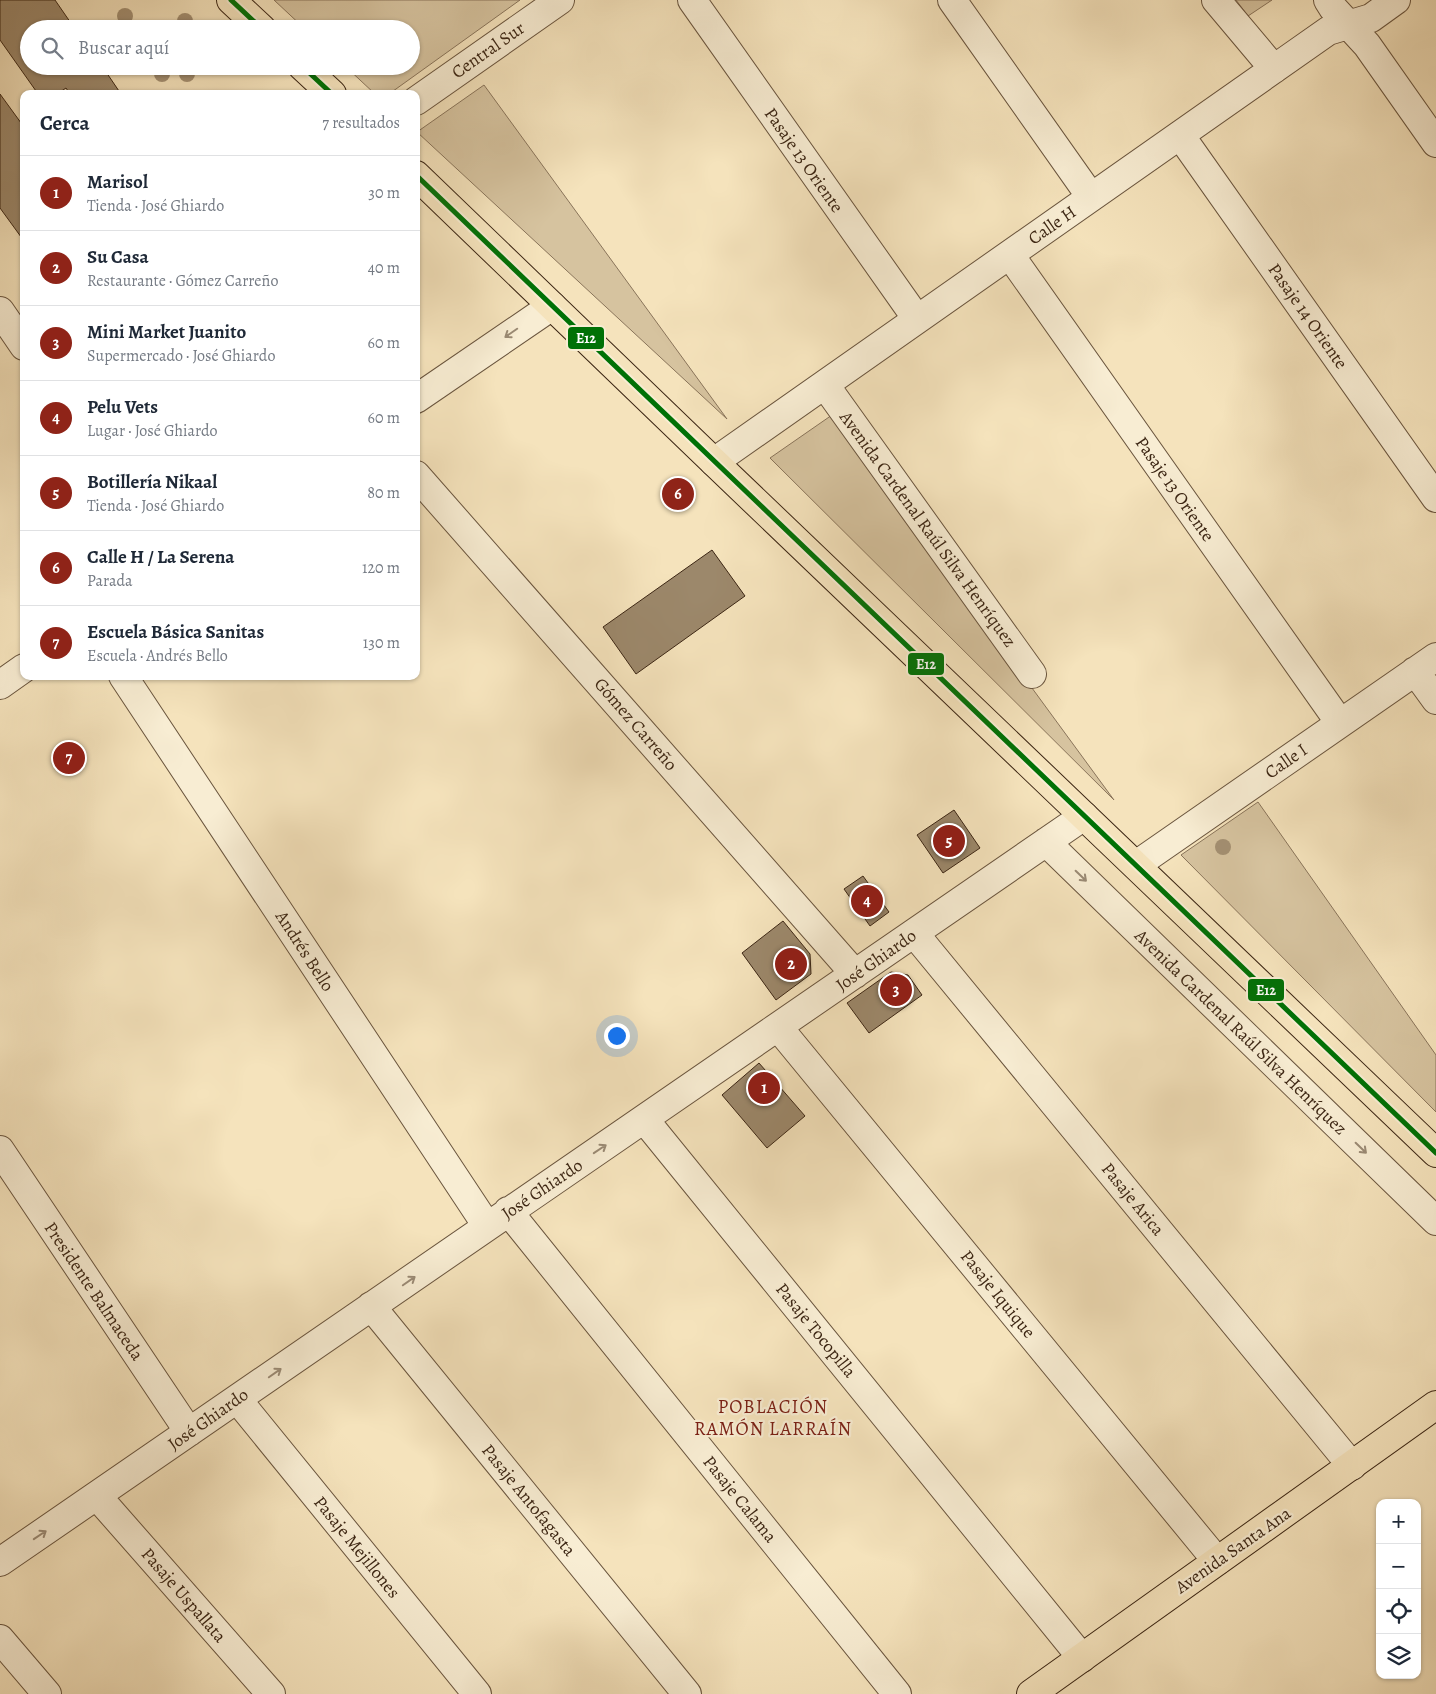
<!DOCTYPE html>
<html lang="es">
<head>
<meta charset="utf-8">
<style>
  :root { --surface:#fff; --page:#f2f2f3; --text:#1f2937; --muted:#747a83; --line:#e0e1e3; --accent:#8f2418 }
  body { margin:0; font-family:Alegreya,serif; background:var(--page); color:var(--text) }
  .controls { position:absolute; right:15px; bottom:15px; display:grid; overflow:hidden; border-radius:10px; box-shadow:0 1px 4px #0004 }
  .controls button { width:45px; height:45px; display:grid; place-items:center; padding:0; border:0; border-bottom:1px solid var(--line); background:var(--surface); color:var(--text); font:25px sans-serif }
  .you { position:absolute; left:616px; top:1035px; width:18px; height:18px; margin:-12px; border:4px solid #fff; border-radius:50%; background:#1a73e8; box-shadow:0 0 0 8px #1a73e833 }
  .badge { display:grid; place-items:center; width:32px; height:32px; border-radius:50%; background:var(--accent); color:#fff; font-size:16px; font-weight:700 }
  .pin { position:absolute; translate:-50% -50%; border:2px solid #fff; box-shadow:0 1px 5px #0006 }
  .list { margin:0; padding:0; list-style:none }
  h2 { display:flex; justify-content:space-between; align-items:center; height:65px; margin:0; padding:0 20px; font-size:21px }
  h2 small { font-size:16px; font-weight:400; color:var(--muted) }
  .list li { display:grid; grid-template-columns:32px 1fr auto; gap:15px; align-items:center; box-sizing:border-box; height:75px; padding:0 20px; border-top:1px solid var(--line) }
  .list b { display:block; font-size:19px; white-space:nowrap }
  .list p { margin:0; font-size:16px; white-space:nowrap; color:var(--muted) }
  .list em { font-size:16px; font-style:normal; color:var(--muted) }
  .icon { flex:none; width:28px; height:28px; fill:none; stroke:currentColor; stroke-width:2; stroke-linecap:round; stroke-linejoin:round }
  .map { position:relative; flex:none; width:1436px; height:1694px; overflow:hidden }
  .search { position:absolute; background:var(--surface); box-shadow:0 1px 4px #0004; left:20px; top:20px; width:400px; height:55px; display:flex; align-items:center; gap:12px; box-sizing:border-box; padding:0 18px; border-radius:28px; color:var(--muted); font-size:19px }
  .panel { position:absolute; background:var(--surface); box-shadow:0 1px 4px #0004; left:20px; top:90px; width:400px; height:590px; border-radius:10px }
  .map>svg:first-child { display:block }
  .green { fill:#d6c39f; stroke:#89745a }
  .building { fill:#9c886b; stroke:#3c2614 }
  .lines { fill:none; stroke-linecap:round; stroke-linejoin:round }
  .minor-casing { stroke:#6a553e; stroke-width:30 }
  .major-casing { stroke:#3c2614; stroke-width:30 }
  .minor { stroke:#f8edd3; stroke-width:28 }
  .major { stroke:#f5e3bc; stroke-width:28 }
  .bus-1-casing { stroke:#f8edd3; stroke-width:9 }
  .bus-1 { stroke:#007106; stroke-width:5 }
  .tree { fill:#a49073 }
  .oneway { stroke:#9a8a74 }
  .labels { text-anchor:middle; stroke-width:4.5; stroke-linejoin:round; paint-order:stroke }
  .street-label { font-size:18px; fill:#3c2614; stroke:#f8edd3 }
  .neighbourhood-label { font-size:19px; letter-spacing:1px; fill:#7a1f14; stroke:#f8edd3 }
  .line-badge { stroke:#f8edd3; stroke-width:2 }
  .badge-label { font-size:14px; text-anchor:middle; font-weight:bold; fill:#fff }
</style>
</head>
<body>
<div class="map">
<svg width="1436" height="1694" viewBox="0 0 1436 1694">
  <rect width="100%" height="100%" fill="#f5e3bc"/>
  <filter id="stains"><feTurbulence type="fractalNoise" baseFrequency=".004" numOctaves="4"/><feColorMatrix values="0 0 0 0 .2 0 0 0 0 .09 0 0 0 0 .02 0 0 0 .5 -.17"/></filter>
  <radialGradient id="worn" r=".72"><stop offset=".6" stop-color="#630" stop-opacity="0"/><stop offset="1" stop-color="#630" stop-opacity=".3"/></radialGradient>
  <path class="green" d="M274,0H520L389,94H375L345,66H411V29H305Z
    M1236,0H1272L1248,16Z
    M484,85L727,419L417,132Z
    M832,415L1114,800L770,458Z
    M1258,802L1436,1055V1112L1181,855Z"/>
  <path class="building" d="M0,0H55L75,29H29V66H102L121,94H70L66,88L57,94H43L36,91L0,40Z
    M0,94L24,127V241L0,208Z
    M712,550L745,596L636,674L603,627Z
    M954,810L980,848L943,873L917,835Z
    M863,876L889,912L870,926L844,889Z
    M783,921L810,954L811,974L776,1000L742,953Z
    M891,972L908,975L922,995L869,1033L847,1003Z
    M759,1063L805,1116L767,1148L722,1095Z"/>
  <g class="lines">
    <g class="minor-casing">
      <path id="minor" d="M692,0L917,319
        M952,0L1091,197
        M1216,0L1274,69
        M1328,0L1333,8L1367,45L1436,143
        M416,101L560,0
        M1180,135L1436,498
        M1010,255L1340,723
        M0,311L24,346
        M825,385L1032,674
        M416,399L552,306
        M714,462L1328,31L1371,18L1396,0
        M416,475L855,974
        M1415,671L1436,700
        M123,676L487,1226
        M0,685L24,668
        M1046,842L1436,1221
        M1136,865L1436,657
        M914,933L1352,1466
        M778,1027L1217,1561
        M644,1119L1082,1658
        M0,1150L189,1432
        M508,1211L897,1694
        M371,1306L687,1694
        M237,1399L477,1694
        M97,1496L271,1694
        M0,1562L1084,816
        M0,1639L47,1694"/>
    </g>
    <g class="major-casing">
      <path id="major" d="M231,0L262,29
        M302,66L332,94
        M416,175L714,462L1436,1153
        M1031,1694L1436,1405"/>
    </g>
    <use href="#minor" class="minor"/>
    <use href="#major" class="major"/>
    <g class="bus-1-casing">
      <path id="bus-1" d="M231,0L262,29
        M302,66L332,94
        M416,175L1436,1153"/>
    </g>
    <use href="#bus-1" class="bus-1"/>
  </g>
  <g class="tree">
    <circle cx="125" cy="16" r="8"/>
    <circle cx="185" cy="21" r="8"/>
    <circle cx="162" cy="74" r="8"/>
    <circle cx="187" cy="74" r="8"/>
    <circle cx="1223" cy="847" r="8"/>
  </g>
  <defs><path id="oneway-shaft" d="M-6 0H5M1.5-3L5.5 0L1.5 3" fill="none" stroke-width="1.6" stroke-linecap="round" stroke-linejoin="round" transform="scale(1.25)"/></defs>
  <g class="oneway">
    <use href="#oneway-shaft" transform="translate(511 333) rotate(145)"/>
    <use href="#oneway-shaft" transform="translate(1081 876) rotate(44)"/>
    <use href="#oneway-shaft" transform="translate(1361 1148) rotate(44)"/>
    <use href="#oneway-shaft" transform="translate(600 1149) rotate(-34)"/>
    <use href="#oneway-shaft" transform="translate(409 1281) rotate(-35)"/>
    <use href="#oneway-shaft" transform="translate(275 1373) rotate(-35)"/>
    <use href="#oneway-shaft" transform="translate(40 1535) rotate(-34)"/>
  </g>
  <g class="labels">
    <g class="street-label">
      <text transform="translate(488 50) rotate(-35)" y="6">Central Sur</text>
      <text transform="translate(804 160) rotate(55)" y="6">Pasaje 13 Oriente</text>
      <text transform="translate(1052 225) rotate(-35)" y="6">Calle H</text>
      <text transform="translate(1308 316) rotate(55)" y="6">Pasaje 14 Oriente</text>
      <text transform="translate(1175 489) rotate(55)" y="6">Pasaje 13 Oriente</text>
      <text transform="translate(928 529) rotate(54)" y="6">Avenida Cardenal Raúl Silva Henríquez</text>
      <text transform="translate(636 724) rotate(49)" y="6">Gómez Carreño</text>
      <text transform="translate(1286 761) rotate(-35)" y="6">Calle I</text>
      <text transform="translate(305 951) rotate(57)" y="6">Andrés Bello</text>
      <text transform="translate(876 960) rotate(-35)" y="6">José Ghiardo</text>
      <text transform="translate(1241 1032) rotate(44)" y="6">Avenida Cardenal Raúl Silva Henríquez</text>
      <text transform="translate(542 1189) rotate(-34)" y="6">José Ghiardo</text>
      <text transform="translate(1133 1199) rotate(51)" y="6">Pasaje Arica</text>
      <text transform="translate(94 1291) rotate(56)" y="6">Presidente Balmaceda</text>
      <text transform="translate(998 1294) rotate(51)" y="6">Pasaje Iquique</text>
      <text transform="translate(816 1330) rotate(51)" y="6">Pasaje Tocopilla</text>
      <text transform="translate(208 1419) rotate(-35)" y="6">José Ghiardo</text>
      <text transform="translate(740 1499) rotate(51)" y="6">Pasaje Calama</text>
      <text transform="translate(529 1500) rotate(51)" y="6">Pasaje Antofagasta</text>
      <text transform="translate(357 1547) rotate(51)" y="6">Pasaje Mejillones</text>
      <text transform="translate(1233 1550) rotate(-35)" y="6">Avenida Santa Ana</text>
      <text transform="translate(184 1595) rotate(49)" y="6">Pasaje Uspallata</text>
    </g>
    <g class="neighbourhood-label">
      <text x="773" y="1413">POBLACIÓN<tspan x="773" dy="22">RAMÓN LARRAÍN</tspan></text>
    </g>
  </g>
  <g class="line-badge">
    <rect x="567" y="326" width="38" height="24" rx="5" fill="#007106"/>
    <rect x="907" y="652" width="38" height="24" rx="5" fill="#007106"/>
    <rect x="1247" y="978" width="38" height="24" rx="5" fill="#007106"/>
  </g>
  <g class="badge-label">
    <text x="586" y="343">E12</text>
    <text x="926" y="669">E12</text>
    <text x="1266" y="995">E12</text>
  </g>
  <rect width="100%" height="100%" filter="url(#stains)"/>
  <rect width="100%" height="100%" fill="url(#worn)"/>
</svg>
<div class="controls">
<button>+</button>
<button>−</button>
<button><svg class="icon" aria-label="locate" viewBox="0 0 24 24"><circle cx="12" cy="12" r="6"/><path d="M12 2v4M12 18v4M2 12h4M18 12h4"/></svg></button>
<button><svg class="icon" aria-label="layers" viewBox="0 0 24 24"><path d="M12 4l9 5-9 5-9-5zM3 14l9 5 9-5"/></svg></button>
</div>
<div class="you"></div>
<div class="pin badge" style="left:764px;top:1088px">1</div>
<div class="pin badge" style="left:791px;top:964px">2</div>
<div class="pin badge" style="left:896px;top:990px">3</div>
<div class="pin badge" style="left:867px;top:901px">4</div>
<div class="pin badge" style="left:949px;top:841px">5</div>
<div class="pin badge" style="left:678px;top:494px">6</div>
<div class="pin badge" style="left:69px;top:758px">7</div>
<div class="search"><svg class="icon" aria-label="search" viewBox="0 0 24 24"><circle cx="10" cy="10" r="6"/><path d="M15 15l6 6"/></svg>Buscar aquí</div>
<section class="panel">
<h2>Cerca<small>7 resultados</small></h2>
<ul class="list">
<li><span class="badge">1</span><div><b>Marisol</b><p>Tienda · José Ghiardo</p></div><em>30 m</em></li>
<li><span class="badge">2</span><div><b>Su Casa</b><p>Restaurante · Gómez Carreño</p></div><em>40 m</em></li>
<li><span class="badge">3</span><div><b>Mini Market Juanito</b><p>Supermercado · José Ghiardo</p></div><em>60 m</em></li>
<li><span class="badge">4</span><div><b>Pelu Vets</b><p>Lugar · José Ghiardo</p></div><em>60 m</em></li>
<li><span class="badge">5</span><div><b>Botillería Nikaal</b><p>Tienda · José Ghiardo</p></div><em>80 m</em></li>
<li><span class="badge">6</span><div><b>Calle H / La Serena</b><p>Parada</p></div><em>120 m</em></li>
<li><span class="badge">7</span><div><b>Escuela Básica Sanitas</b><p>Escuela · Andrés Bello</p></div><em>130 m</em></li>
</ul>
</section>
</div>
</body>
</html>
